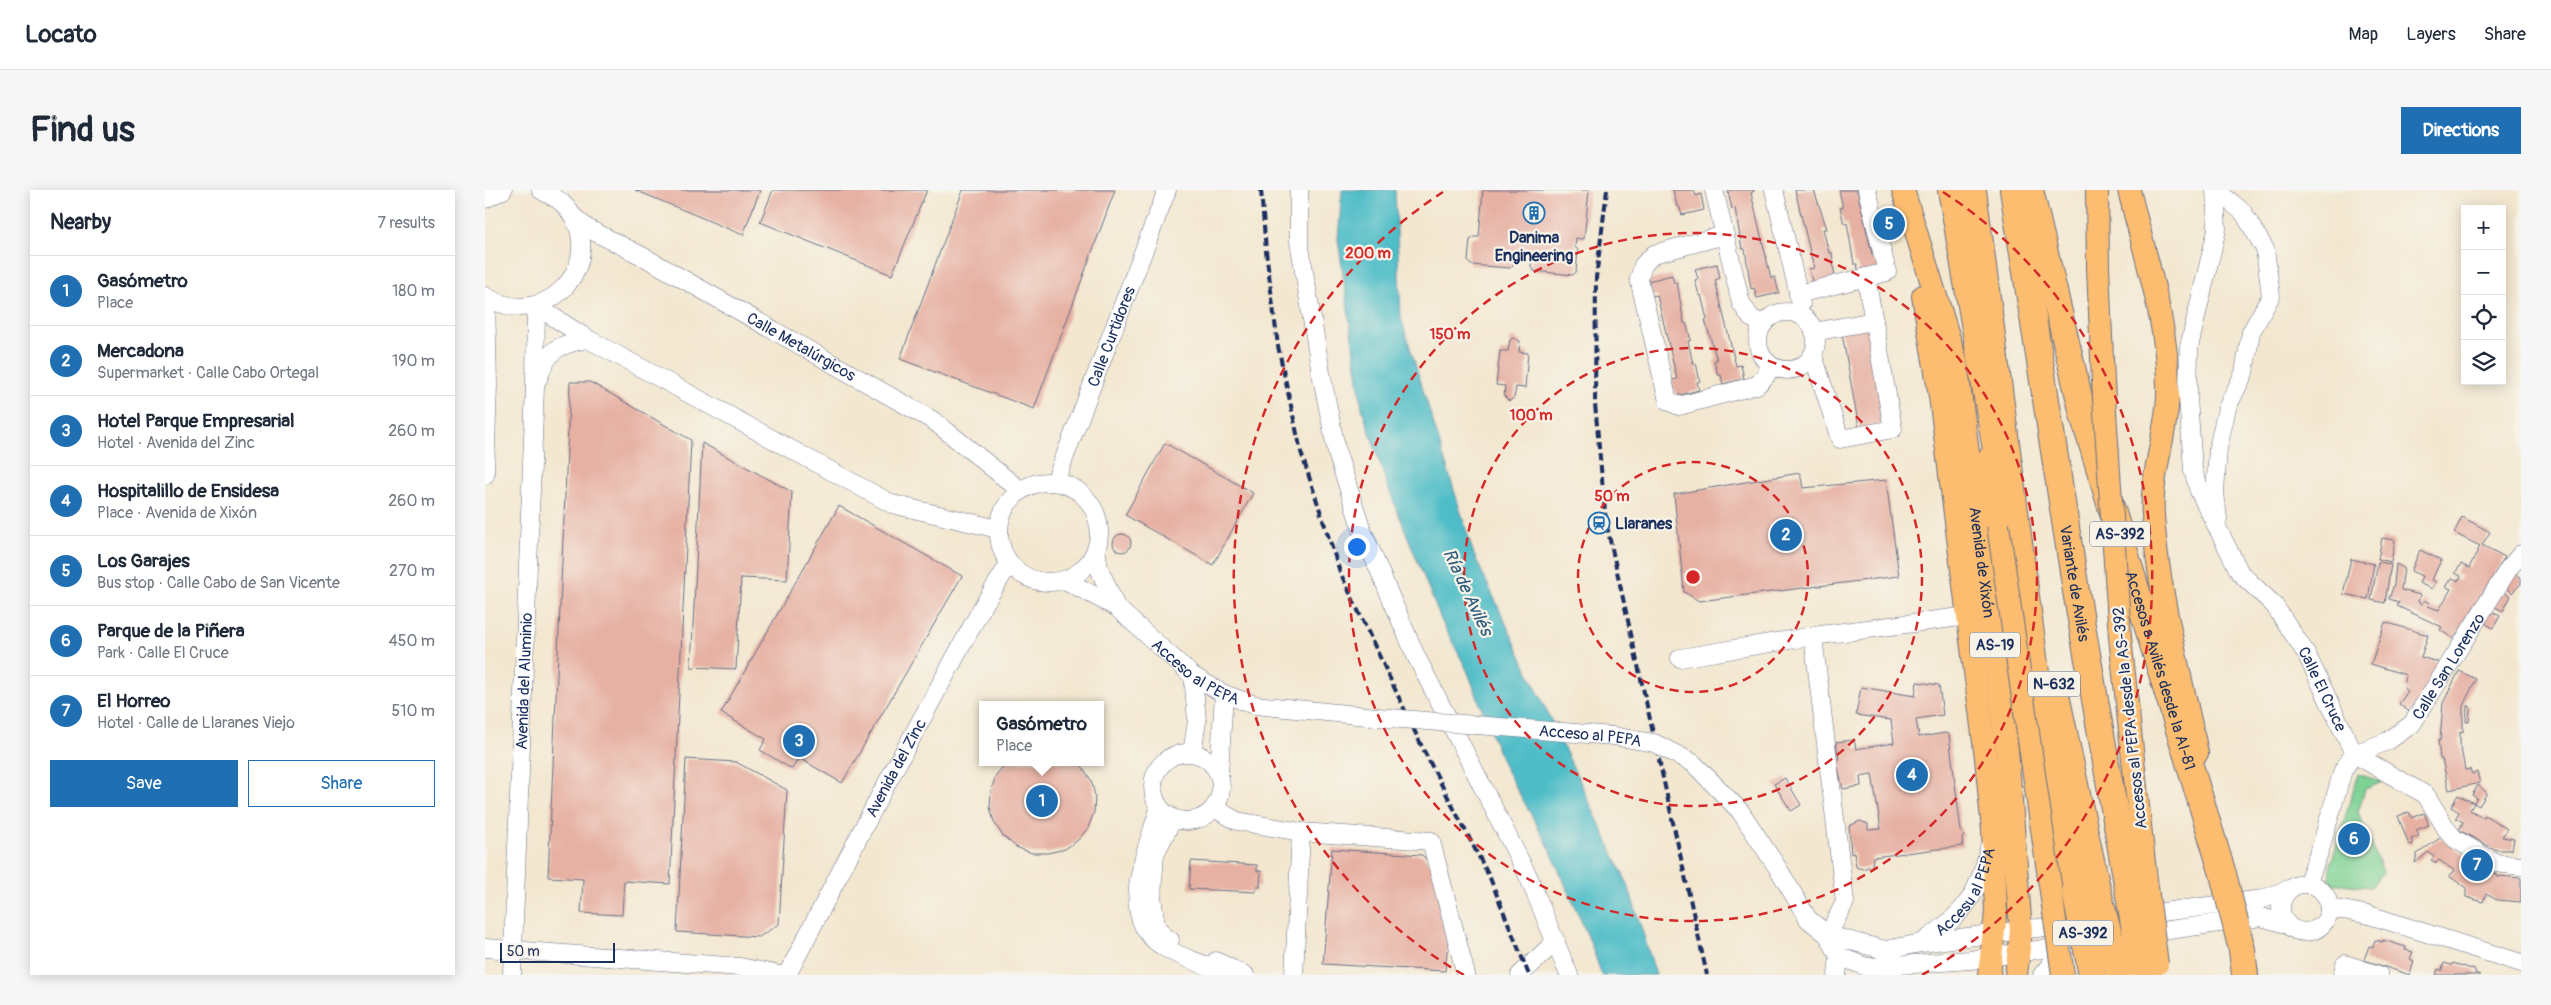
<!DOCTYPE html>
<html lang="en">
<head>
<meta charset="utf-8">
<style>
  :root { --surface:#fff; --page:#f6f6f7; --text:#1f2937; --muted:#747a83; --line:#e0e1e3; --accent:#1f6fb2 }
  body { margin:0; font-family:Pangolin,sans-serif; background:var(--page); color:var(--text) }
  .controls { position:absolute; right:15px; top:15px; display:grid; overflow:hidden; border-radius:0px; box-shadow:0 2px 12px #0003 }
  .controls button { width:45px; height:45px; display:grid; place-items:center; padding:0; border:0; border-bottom:1px solid var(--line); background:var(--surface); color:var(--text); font:25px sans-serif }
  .scale { position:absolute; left:15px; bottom:12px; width:115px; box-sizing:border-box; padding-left:5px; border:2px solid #1b2f5e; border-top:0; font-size:14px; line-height:18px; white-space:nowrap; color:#1b2f5e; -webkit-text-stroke:4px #f7f3e8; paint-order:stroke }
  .you { position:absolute; left:871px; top:356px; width:18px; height:18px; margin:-12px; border:4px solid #fff; border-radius:50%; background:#1a73e8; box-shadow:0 0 0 8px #1a73e833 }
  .badge { display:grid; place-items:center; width:32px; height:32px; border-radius:50%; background:var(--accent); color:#fff; font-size:16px; font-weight:700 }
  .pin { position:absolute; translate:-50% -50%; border:2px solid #fff; box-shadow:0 1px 5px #0006 }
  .popup { position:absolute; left:494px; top:511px; width:125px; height:65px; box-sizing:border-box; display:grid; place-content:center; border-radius:0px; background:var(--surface); filter:drop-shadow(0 1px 4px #0005); font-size:16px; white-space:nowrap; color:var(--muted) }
  .popup b { font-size:19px; color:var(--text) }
  .popup::after { content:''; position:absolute; left:50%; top:100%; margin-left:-10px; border:10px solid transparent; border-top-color:var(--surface) }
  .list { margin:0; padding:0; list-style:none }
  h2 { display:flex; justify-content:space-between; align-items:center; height:65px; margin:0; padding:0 20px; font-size:21px }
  h2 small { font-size:16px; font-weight:400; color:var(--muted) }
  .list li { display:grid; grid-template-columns:32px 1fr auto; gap:15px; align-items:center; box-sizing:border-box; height:70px; padding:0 20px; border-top:1px solid var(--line) }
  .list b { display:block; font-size:19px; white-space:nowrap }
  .list p { margin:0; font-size:16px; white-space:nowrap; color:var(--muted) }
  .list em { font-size:16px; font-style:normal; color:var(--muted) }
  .actions { display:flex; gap:10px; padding:15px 20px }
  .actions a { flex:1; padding:11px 0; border:1px solid var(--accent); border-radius:0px; text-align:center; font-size:18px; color:var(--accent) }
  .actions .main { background:var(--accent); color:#fff }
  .icon { flex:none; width:28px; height:28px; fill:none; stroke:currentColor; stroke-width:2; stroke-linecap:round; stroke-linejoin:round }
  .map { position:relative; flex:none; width:2036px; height:785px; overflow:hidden; border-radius:0px }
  header { display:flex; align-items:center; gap:30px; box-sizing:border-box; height:70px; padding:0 25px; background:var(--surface); border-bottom:1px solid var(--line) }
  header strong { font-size:24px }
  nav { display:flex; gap:28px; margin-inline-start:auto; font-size:18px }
  .intro { display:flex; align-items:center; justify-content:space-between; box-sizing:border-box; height:120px; padding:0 30px }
  h1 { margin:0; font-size:35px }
  .button { padding:12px 22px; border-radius:0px; background:var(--accent); color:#fff; font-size:18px; font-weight:700 }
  main { display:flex; gap:30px; padding:0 30px }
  aside { flex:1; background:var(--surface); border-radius:0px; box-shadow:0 2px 12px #0003 }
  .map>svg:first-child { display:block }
  .green { fill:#7ed294; stroke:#4c8079 }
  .water { fill:#4fbdc8; stroke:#357693 }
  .building { fill:#e6b0a3 }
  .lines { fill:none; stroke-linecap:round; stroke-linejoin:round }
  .minor-casing { stroke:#676f86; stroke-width:19 }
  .major-casing { stroke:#676f86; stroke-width:24 }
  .highway-casing { stroke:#676f86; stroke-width:28 }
  .minor { stroke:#fff; stroke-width:18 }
  .major { stroke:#fcbd6f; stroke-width:22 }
  .highway { stroke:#fcbd6f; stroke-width:26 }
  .rail { stroke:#1b2f5e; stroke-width:4; stroke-dasharray:8 4; stroke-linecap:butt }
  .minor-bridge-casing { stroke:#676f86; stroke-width:19; stroke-linecap:butt }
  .major-bridge-casing { stroke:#676f86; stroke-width:24; stroke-linecap:butt }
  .highway-bridge-casing { stroke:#676f86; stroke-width:28; stroke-linecap:butt }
  .minor-bridge { stroke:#fff; stroke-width:18 }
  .major-bridge { stroke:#fcbd6f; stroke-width:22 }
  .highway-bridge { stroke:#fcbd6f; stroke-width:26 }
  .ring { fill:none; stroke:#d62828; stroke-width:2.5; stroke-dasharray:9 6 }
  .labels { text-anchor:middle; stroke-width:4.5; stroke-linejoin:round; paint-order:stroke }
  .shield { fill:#f7f3e8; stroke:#5d6a87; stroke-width:1 }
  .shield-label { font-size:15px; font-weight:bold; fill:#1b2f5e }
  .poi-label { font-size:16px; font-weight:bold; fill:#1b2f5e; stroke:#f7f3e8 }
  .street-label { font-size:16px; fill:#1b2f5e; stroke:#f7f3e8 }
  .water-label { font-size:18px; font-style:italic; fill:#2b5a7e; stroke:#f7f3e8 }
  .centre { fill:#d62828; stroke:#f7f3e8; stroke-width:2.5 }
  .ring-label { font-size:15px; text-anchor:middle; font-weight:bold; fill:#d62828; stroke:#f7f3e8; stroke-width:4.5; stroke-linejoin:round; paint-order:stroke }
</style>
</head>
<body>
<header>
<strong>Locato</strong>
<nav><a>Map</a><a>Layers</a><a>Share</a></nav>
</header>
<div class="intro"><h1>Find us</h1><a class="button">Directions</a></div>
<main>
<aside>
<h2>Nearby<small>7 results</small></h2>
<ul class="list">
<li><span class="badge">1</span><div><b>Gasómetro</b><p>Place</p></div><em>180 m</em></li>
<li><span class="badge">2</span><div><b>Mercadona</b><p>Supermarket · Calle Cabo Ortegal</p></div><em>190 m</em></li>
<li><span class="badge">3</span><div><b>Hotel Parque Empresarial</b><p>Hotel · Avenida del Zinc</p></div><em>260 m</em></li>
<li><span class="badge">4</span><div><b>Hospitalillo de Ensidesa</b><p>Place · Avenida de Xixón</p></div><em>260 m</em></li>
<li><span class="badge">5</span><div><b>Los Garajes</b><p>Bus stop · Calle Cabo de San Vicente</p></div><em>270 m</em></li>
<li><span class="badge">6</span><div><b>Parque de la Piñera</b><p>Park · Calle El Cruce</p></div><em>450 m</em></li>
<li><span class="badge">7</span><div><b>El Horreo</b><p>Hotel · Calle de Llaranes Viejo</p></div><em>510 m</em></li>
</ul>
<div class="actions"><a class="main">Save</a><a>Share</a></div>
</aside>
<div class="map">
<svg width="2036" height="785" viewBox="0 0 2036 785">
  <rect width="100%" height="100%" fill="#f7f3e8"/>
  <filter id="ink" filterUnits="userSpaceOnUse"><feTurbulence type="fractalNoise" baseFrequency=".02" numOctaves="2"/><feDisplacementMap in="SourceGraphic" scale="10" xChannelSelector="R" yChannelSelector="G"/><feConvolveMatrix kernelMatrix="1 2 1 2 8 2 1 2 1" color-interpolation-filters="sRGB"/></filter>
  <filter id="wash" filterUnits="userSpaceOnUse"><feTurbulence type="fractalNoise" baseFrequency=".0096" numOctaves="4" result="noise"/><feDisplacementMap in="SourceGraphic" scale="20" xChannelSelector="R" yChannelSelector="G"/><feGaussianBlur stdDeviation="1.12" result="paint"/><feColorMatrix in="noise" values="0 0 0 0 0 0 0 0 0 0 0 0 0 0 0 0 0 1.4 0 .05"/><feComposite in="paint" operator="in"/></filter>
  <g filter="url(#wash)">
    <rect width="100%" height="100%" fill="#f3e7d0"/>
    <path class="green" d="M1873,584L1898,592L1880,599L1873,622L1898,682L1886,697L1844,693L1845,677Z"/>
    <path class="water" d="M857,0H910L916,128L989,365L1143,695L1171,785H1117L1104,749L1063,655L1019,576L982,480L957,432L902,295L877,218L853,49Z"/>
    <g id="blocks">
      <path class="building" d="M150,0H275L258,45Z
        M288,0H442L407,85L275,32Z
        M478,0H630L549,219L415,169Z
        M998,0H1104L1099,49L1091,48L1090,57L1093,60L1091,82L1088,85L1049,81L1046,77L1047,64L1030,62L1028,75L1025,78L986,75L983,71L985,50L989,47H994Z
        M1188,0H1209L1211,6L1216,4L1219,20L1197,25L1194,16H1192Z
        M1246,0H1270L1266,3L1286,88L1290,87L1294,103L1272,108L1269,98L1266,99L1260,59H1257L1250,18L1247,19L1243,2Z
        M1310,0H1329L1342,39H1338L1344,63L1347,62L1350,89L1328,95L1324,79L1329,78Z
        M1354,0H1372L1387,64L1392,63L1396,78L1374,83L1372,74H1369L1362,33L1359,34L1355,18H1358Z
        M1232,74L1235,88L1230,90L1251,176L1256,175L1259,189L1238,194L1236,185H1233L1229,171L1232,170L1220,130L1222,129L1216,105H1214L1210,90L1213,89L1210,79Z
        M1187,85L1189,93L1192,92L1199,133H1201L1206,150L1203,151L1208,174L1211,173L1215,191L1212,192L1214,200L1191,206L1187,190L1192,189L1172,105L1167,106L1163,91Z
        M1383,133L1404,233L1374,238L1356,138Z
        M1028,148L1035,151L1034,162L1043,163L1040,198L1031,197L1029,208L1024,211L1019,206L1020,196L1011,195L1015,161H1023L1025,150Z
        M85,192H105L206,250L185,694L139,691L137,725L96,723L98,689L63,687Z
        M217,253L307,302L302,390L256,388L251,479L206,477Z
        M680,253L768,303L728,375L640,325Z
        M1315,283L1318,298L1401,290L1414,386L1214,411L1199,402L1189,304Z
        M354,316L477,386L357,593L314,568L307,579L275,560L281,549L236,523Z
        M1977,327L2005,342L1997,355L2020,367L1969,449L1955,440L1957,437L1912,416L1914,412L1904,409L1909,394L1911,374L1919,378L1916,400L1935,405L1933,412L1937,414L1939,410L1944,413L1943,416L1954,420L1966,399L1961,397L1967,388L1974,391L1976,386L1970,383L1976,374L1984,378L1995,356L1969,343Z
        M628 353a9 9 0 1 1 18 0a9 9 0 1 1-18 0Z
        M1897,348L1910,350L1906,372L1893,369Z
        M1935,360L1956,370L1947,390L1951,392L1947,399L1934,393L1937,386L1926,381Z
        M1866,369L1889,374L1883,409L1858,404Z
        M1893,372L1906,374L1900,413L1886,410Z
        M2027,382L2036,388V394L2027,403L2016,393Z
        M2015,400L2026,406L2018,421L2006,415Z
        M2004,420L2015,426L2008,438L1998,432Z
        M1900,432L1943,445L1936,467L1956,473L1926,523L1914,514L1923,501L1919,498L1921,485L1886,474Z
        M1974,481L1991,489L1978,516V542L1975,541V553L1980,580L1985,579L1987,584L1992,582L1995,593L1964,600L1957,569H1955L1953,550L1955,551L1958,513Z
        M1432,492L1454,495L1458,525L1431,529L1434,547L1461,543L1464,545L1476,641L1479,645L1477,649L1478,656L1388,667L1387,676L1377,679L1371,677L1369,663L1366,664L1364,636L1375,631L1383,634V640L1396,639L1387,584L1375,586L1376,596L1358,599L1351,569H1354L1351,552L1369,550L1371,559L1409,553L1406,530L1371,525L1376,497L1430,506Z
        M1982,516H1985L1984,532H1981Z
        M201,569L251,572L302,600L294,734L274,747L192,742Z
        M522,572H592L597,576L606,590L610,606L609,622L603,638L593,650L580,659L563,663H547L531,657L518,646L509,632L505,617L506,600L511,585Z
        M1300,588L1316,615L1306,621L1289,594Z
        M1993,595L2002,603L1994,616L1989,613L1992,608L1987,605Z
        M1973,605L1989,613L1985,620L1999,628L2000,625L2022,639L2017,647L2029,649L2027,660H2011L1974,640L1978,632L1971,628L1974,622L1966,617Z
        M1924,622L1927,628L1939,623L1944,635L1931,640L1934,646L1926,649L1928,654L1924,655L1913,626Z
        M1955,648L1985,668L1986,667L2014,687L2013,688L2015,686L2036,688V712L2012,710L2001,704L1998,712L1981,707V698L1964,686L1970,681L1954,670L1951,673L1946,670L1949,667L1943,662L1930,673L1932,664Z
        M847,659L937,665L948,677L964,745L960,781L838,774Z
        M706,671L772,675V681H776L775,697H771V702L704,699Z
        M1890,750L1898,752V750L1921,757L1920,760L1928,762L1925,769L1929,771L1925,785L1879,770L1884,756L1888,757Z
        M1959,773L1967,775L1968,773L1990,780V783L1995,785H1951L1953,779L1957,780Z"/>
    </g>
  </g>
  <g filter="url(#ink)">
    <use href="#blocks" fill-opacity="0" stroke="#676f86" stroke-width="1"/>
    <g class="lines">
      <g class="minor-casing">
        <g id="minor">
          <path d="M814,0V51L836,183L852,263L877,340L930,464L1044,688L1084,785"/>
          <path d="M1229,0L1256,113L1266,128L1278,134"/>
          <path d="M1289,0L1316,114"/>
          <path id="s1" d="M1730,0L1732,39L1704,157L1703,208L1708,280L1714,301L1755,383L1789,415L1821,463L1869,564L1858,580L1835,660L1822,694"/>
          <path d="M1731,0L1758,22L1780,59L1786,106L1766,142L1759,183L1742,218L1733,258L1730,302L1733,329"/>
          <path d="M0,9L18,0"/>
          <path id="s2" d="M89,27L102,38L159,67L449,231L535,300"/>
          <path d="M1240,45L1169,64L1158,75L1154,89L1183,211L1194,216L1272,195L1281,186L1285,176"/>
          <path d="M1313,104L1402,82L1382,0"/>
          <path d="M0,106C66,147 130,62 76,12C70,7 62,4 56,0"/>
          <path d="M51,116L103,149L407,314L513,339"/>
          <circle cx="1302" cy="151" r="29"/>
          <path d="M1329,142L1389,131"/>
          <path d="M1328,165L1355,249L1408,239L1381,87"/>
          <path d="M53,189C64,158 73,155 103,149"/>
          <path d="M0,285L3,195L1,108"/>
          <circle cx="564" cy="342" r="50"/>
          <path id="s3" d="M570,292L682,0"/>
          <path d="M611,359L614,378L631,417"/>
          <path id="s4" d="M580,390L631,417L708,486L739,504L770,515L892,527"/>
          <path d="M1328,446L1360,712L1343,745"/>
          <path d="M1195,468L1328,446L1483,426"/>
          <circle cx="702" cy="597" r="34"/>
          <path d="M707,563L712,531L708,486"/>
          <path id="s5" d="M1869,564L1903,551L1927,534L2024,378L2036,364"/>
          <path d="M1869,564L1941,605L1962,640L1970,649L2011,673L2036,676"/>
          <path d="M1208,573L1255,621L1294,680L1323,729L1343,745L1354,766L1381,777L1415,775L1485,770L1610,751"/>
          <path d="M734,584L739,504"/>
          <path d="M674,618C663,660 630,726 677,756C696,769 720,772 740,785"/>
          <path d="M729,618L752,631L816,642L946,651L981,785"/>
          <circle cx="1820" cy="718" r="24"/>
          <path d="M1844,720H1858L1884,725L2036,773"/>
          <path d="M1656,744L1776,727L1801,734"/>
          <path d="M1343,745L1400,760L1436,753L1778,709L1804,699"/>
          <path d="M685,750L679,746L671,736L667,706L670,664L688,629"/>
          <path id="s6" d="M1438,752C1480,722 1492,709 1504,658"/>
          <path d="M0,758L255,777L295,785"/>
          <path d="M731,771L760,785"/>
          <path id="s7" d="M27,785L50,197L51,116"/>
          <path id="s8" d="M302,785L397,602L498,416L524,374"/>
          <path d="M809,785L816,642"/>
          <path d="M1035,785L1071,751"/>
          <path d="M1352,785L1354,766"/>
          <path d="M1557,785L1581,755"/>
          <path d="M1857,785L1860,774L1894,785"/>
        </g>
      </g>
      <g class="major-casing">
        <g id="major">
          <path id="s9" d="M1418,0L1471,171L1522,559L1536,741L1531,785"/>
          <path d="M1464,0L1513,283"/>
          <path d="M1612,0L1613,77L1618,192"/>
          <path d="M1644,0C1660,67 1684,135 1683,204C1682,244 1665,285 1668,325C1673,405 1696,485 1712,563"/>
          <path d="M1438,106L1455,206L1501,568L1508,641L1511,723L1504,785"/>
          <path d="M1504,268L1513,335"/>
          <path d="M1635,447L1660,682"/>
        </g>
      </g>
      <g class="highway-casing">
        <g id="highway">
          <path d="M1488,0L1553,498L1590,701"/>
          <path id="s10" d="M1528,0L1591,401L1641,687"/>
          <path id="s11" d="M1545,0L1599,228L1738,684"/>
          <path d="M1570,500L1611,694"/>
          <path d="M1757,760L1760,785"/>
        </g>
      </g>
      <use href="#minor" class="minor"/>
      <use href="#major" class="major"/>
      <use href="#highway" class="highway"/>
      <path class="rail" d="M776,0L781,61L793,156L816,262L855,382L939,561L1005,688L1044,785
        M1122,0L1111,88L1110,214L1121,332L1222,785"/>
      <g class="minor-bridge-casing">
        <g id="minor-bridge">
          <path id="s12" d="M892,527L1128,546L1169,553L1208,573"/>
        </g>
      </g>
      <g class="major-bridge-casing">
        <path id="major-bridge" d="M1618,192L1635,447
          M1513,335L1578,785
          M1660,682L1672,774"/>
      </g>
      <g class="highway-bridge-casing">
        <path id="highway-bridge" d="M1738,684L1757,760
          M1641,687L1656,777
          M1611,694L1633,781
          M1590,701L1607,785"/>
      </g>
      <use href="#minor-bridge" class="minor-bridge"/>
      <use href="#major-bridge" class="major-bridge"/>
      <use href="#highway-bridge" class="highway-bridge"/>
    </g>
  </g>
  <g class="ring">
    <circle cx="1208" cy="387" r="115"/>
    <circle cx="1208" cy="387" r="229"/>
    <circle cx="1208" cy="387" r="344"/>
    <path d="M979 785A459 459 0 0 1 958 2M1458 2A459 459 0 0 1 1437 785"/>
  </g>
  <defs>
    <g id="building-ring" transform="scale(1.125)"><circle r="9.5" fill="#f7f3e8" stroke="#1f6fb2" stroke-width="1.5"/><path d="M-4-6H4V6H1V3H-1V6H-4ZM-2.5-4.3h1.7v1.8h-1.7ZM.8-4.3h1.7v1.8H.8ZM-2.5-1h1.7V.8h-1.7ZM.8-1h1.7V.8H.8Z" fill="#1f6fb2"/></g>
    <g id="station-ring" transform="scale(1.125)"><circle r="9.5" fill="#f7f3e8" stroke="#1f6fb2" stroke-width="1.5"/><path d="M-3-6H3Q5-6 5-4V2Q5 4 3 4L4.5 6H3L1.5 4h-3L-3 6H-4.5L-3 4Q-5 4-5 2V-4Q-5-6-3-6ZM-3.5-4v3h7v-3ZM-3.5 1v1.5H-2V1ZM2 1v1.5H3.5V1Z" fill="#1f6fb2"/></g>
  </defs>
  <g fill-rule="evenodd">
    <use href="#building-ring" x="1049" y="23"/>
    <use href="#station-ring" x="1114" y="333"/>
  </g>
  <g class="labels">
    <g class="shield">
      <rect x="1605" y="331.5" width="60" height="25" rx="4"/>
      <rect x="1485" y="442.5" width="50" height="25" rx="4"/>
      <rect x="1543" y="481.5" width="52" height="25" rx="4"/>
      <rect x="1568" y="730.5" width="60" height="25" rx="4"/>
    </g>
    <g class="shield-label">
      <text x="1635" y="349">AS-392</text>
      <text x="1510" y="460">AS-19</text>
      <text x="1569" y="499">N-632</text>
      <text x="1598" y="748">AS-392</text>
    </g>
    <g class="poi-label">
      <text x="1049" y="53">Danima<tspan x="1049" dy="18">Engineering</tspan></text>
      <text x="1130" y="339" text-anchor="start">Llaranes</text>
    </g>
    <g class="street-label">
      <text dy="6" stroke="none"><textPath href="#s3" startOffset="156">Calle Curtidores</textPath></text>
      <text dy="6" stroke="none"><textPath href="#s2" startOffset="262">Calle Metalúrgicos</textPath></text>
      <text dy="6" stroke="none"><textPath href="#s9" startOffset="382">Avenida de Xixón</textPath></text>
      <text dy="6" stroke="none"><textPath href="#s10" startOffset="398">Variante de Avilés</textPath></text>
      <text dy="6" stroke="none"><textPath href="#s5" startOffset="134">Calle San Lorenzo</textPath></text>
      <text dy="6" stroke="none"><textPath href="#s4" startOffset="161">Acceso al PEPA</textPath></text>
      <text dy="6" stroke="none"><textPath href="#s11" startOffset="498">Accesos a Avilés desde la AI-81</textPath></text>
      <text dy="6" stroke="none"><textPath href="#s7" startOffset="294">Avenida del Aluminio</textPath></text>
      <text dy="6" stroke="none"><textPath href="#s1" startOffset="541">Calle El Cruce</textPath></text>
      <text transform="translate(1644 528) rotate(-96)" y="6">Accesos al PEPA desde la AS-392</text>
      <text dy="6" stroke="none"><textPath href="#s12" startOffset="214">Acceso al PEPA</textPath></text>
      <text dy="6" stroke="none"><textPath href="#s8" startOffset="234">Avenida del Zinc</textPath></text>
      <text dy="6" stroke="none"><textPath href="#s6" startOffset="68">Accesu al PEPA</textPath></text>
    </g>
    <g class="water-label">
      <text transform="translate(983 402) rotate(65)" y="6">Ría de Avilés</text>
    </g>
  </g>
  <circle cx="1208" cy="387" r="8" class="centre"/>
  <g class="ring-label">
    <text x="883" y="68">200 m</text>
    <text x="965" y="149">150 m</text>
    <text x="1046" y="230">100 m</text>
    <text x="1127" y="311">50 m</text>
  </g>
</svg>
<div class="controls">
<button>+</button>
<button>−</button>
<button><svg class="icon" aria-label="locate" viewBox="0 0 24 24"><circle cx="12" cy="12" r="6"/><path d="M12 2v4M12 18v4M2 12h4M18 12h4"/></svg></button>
<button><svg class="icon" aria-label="layers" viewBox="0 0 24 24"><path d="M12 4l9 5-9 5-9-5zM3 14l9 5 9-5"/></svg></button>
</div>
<div class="scale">50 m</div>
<div class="you"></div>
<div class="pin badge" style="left:557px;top:611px">1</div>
<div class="popup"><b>Gasómetro</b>Place</div>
<div class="pin badge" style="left:1301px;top:345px">2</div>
<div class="pin badge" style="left:314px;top:551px">3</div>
<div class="pin badge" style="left:1427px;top:585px">4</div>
<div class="pin badge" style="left:1404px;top:34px">5</div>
<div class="pin badge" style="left:1869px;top:649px">6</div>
<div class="pin badge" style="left:1992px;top:675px">7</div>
</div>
</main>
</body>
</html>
